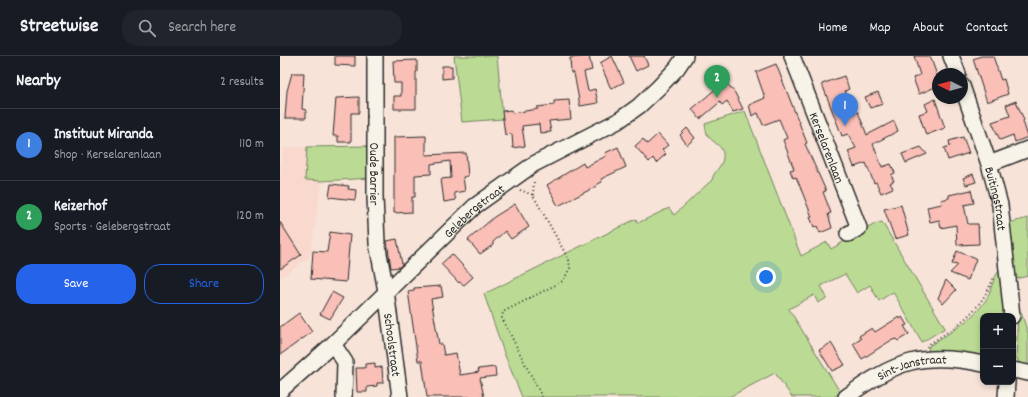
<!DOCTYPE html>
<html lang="en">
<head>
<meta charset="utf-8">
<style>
  :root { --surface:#171b24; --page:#20242c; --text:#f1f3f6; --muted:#9ea1a6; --line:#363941; --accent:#2563eb }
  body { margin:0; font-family:Dekko,sans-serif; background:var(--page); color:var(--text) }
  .controls { position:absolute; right:12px; bottom:12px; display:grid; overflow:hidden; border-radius:8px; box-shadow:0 2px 6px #0003 }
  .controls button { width:36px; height:36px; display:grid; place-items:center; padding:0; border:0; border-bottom:1px solid var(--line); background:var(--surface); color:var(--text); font:20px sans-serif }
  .compass { position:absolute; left:652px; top:12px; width:36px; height:36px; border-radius:50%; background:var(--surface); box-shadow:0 2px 6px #0003; rotate:276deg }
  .you { position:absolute; left:486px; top:221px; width:14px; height:14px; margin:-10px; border:3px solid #fff; border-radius:50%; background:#1a73e8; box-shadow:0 0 0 6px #1a73e833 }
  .badge { display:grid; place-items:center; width:26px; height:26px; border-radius:50%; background:var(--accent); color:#fff; font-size:13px; font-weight:700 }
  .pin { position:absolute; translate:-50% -33px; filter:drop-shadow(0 1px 2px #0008) }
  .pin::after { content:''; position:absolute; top:21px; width:14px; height:12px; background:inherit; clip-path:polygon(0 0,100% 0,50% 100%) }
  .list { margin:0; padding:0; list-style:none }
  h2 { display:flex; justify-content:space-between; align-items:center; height:52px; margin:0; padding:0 16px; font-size:17px }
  h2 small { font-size:13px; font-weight:400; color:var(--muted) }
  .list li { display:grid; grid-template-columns:26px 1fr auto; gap:12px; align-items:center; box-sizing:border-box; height:72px; padding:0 16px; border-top:1px solid var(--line) }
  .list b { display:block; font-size:15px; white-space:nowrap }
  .list p { margin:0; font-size:13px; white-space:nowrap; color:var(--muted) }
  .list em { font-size:13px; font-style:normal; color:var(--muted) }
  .actions { display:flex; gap:8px; padding:12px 16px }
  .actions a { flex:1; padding:9px 0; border:1px solid var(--accent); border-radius:16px; text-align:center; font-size:14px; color:var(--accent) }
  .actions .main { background:var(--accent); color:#fff }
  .icon { flex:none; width:22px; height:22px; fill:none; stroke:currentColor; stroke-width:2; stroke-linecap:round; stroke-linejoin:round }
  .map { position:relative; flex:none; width:748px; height:341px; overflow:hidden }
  header { display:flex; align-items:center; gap:24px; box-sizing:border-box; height:56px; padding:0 20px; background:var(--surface); border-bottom:1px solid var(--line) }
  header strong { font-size:19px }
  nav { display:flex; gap:22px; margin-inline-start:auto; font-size:14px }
  .search { width:280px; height:36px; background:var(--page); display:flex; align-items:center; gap:10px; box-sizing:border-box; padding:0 14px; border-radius:16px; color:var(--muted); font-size:15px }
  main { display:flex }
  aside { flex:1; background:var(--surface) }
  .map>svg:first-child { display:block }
  .built { fill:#f9d8ce }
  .green { fill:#bbdb94; stroke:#738360 }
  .building { fill:#fabfb6; stroke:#2b2b2b }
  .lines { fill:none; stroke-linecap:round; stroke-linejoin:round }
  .minor-casing { stroke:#2b2b2b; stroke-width:18 }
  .path { stroke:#2b2b2b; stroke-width:2; stroke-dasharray:1 3; stroke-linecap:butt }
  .minor { stroke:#f7f3e8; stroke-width:15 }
  .labels { text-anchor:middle; stroke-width:3; stroke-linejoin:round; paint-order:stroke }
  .street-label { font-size:13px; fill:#2b2b2b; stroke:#f7f3e8 }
</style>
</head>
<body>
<header>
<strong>Streetwise</strong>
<div class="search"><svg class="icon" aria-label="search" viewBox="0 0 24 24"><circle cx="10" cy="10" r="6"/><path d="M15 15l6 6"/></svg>Search here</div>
<nav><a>Home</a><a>Map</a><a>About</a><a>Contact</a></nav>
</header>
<main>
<aside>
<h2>Nearby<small>2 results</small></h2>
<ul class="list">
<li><span class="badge" style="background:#3f7fe0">1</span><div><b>Instituut Miranda</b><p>Shop · Kerselarenlaan</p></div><em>110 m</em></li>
<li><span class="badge" style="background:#2e9e5b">2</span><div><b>Keizerhof</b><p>Sports · Gelebergstraat</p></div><em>120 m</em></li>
</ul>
<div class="actions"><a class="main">Save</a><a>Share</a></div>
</aside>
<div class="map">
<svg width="748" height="341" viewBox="0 0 748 341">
  <rect width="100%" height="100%" fill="#f8e3d9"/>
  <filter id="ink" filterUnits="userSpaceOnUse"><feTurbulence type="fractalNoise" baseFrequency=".025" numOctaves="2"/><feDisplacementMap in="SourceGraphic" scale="8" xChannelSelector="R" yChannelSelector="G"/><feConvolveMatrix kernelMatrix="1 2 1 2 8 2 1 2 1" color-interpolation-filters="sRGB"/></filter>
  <g filter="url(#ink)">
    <path class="built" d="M27,91L25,124L42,125L30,201L0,222V119L3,92Z"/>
    <path class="green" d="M174,0H217L223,63L182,66Z
      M465,55L521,200L547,186L551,193L595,168L602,166L665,272L642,286L613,236L599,245L590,229L577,237L565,218L541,230L547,242L538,247L534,239L509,253L560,336L554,341H512L495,317L449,341H242L224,297L204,238L356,163L358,167L389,152L394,159C407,148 419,135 432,124C433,116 442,111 443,102C445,90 434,88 428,80C426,77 426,72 425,68Z
      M91,90V122L42,125L25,124L27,91Z
      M748,162V220L735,223L728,167Z
      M719,215L722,217L726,260H703V303L648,295L649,290C670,276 692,265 706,244C711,236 713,221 719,215Z
      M741,256L748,277V313L740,309L736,301L738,257Z"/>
    <path class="building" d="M55,0H75V10L55,9Z
      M309,0L312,14L304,16L308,35L315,33L318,47L300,50L294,17H291L290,2Z
      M332,0L344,26L331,33L320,7Z
      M349,0H364L368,9L356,15Z
      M634,0H650L658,22V30L639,38L633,22L640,19Z
      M701,0H713L721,24L724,23L728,38L707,46L693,3Z
      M137,4V16H136V53H114V40H121V27H114L113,5Z
      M496,8L527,87L525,88L546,135L543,136L551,157L548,158L552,172L540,177L537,170L534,171L530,161H532L519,128L516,121L513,122L510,114L514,113L503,84L507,82L499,63L483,69L478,57L472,60L469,49L485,42L476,16Z
      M162,10H172V22L162,23Z
      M12,17H24L22,53L26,54V62H5L7,35Z
      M564,20L569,33L565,35L574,57L578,56L587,79L614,65L618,75L593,88L602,111L611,108L615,117L611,119L614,125L610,127L613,132L601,137L596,126L594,127L586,107L574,111L568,95L576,92L568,78L562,80L542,28Z
      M445,25L455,37L463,53L453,56L447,45L442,49L440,46L420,63L412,53Z
      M598,36L603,48L590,52L585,41Z
      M79,41V57H71V86H58V80H53L56,42Z
      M655,43L665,72L646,79L639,58L648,55L645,48Z
      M289,44L291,63L269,65L271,76L260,77L259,68L242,70L245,90L233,92L232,78L225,79L222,55L232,54V57L258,53L257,51L274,49V45Z
      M736,45L744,64L743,65L748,81L735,86L733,79L720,84L712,66L730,60L726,49Z
      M407,72L415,82L407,89L400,79Z
      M378,78L388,89L382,94L386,98L376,107L373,102L369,106L355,90L363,83L367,88Z
      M146,80V99L186,97L188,120L183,121L185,135L174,137L176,144L164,146L161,123L171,122L170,105L151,108V118L135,119V141H132V156L114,157V81Z
      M683,81L689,97L668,104L664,92L670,90L669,85Z
      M338,91L346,111L321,123L322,126L316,129L317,130L278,150L267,129L303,107L305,111L326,100L325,97Z
      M641,91L647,98L626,107L622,98Z
      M693,118L696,126L686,129L683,122Z
      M51,128L69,130L68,133L76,134L75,144L49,141Z
      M691,134L694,147L684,149L688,168H698L699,188L677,189L676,169L661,172L659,164L650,166L647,151L662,148L661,144L669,142V139Z
      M235,148L249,171L231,183L225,175L213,186V189L200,198L188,184L214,161Z
      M621,149L629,179L615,183L604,153Z
      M0,166L21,199L0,213Z
      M50,176L70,179L66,226L31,223L33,195L47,196Z
      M117,183L122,208L120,211L111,212L107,185Z
      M677,195L696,203L688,224L670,217L678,209L672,208Z
      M172,198L193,221L184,229L180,226L179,227L161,208Z
      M666,224L676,234L663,248L658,242Z
      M161,230L163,241L151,243L159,288H162L164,299L176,297L180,319L199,316L198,313L215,311L216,320L200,322L204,341H147L142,305H138L128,235L134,234V232Z
      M52,236L63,242L50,263L40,258Z
      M19,257L32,276L0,299V271Z
      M619,261L620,263L622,261L627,269L624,270L629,278L618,285L616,283L610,285L582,303L573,288L581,283L579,280L592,272L595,276Z
      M551,287L565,309L552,315L539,294Z
      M95,307V312L102,311L103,327H97V330L87,331V336H77L76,312H85V308Z"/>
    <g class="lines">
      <g class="minor-casing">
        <g id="minor">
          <path id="s1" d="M95,0V141L97,187L106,235L120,341"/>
          <path id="s2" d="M512,0L579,172L568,178"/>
          <path d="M671,0L678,18"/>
          <path id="s3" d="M682,30L709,108L720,149L732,260"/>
          <path d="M709,108L748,93"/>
          <path d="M53,288L65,306L64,341"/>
          <path d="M733,314L748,317"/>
          <path id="s4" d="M0,335L53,288L195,150L254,108L338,65L359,50L379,31L397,12L405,0"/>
          <path id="s5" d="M566,341C616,305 642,295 703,308"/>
          <path d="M726,341L727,326"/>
        </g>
      </g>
      <path class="path" d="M240,134L253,139L289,204L290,212L283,225L223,256L222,262L262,341
        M253,139L254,125
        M647,291L648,289C678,269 701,256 714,220"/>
      <use href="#minor" class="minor"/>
    </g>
  </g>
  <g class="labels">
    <g class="street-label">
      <text dy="5" stroke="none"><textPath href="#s2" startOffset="98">Kerselarenlaan</textPath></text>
      <text dy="5" stroke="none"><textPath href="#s1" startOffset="118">Oude Barrier</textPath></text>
      <text dy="5" stroke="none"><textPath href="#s3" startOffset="118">Buitingstraat</textPath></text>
      <text dy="5" stroke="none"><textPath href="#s4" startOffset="265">Gelebergstraat</textPath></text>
      <text dy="5" stroke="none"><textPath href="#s1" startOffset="290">Schoolstraat</textPath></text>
      <text dy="5" stroke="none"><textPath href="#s5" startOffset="74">Sint-Janstraat</textPath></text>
    </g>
  </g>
</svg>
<div class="controls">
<button>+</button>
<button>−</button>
</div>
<svg class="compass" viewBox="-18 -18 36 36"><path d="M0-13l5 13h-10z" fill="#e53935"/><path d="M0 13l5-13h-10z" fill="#9ea1a6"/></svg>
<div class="you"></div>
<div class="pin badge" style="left:565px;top:70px;background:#3f7fe0">1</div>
<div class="pin badge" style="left:437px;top:42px;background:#2e9e5b">2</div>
</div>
</main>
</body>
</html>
